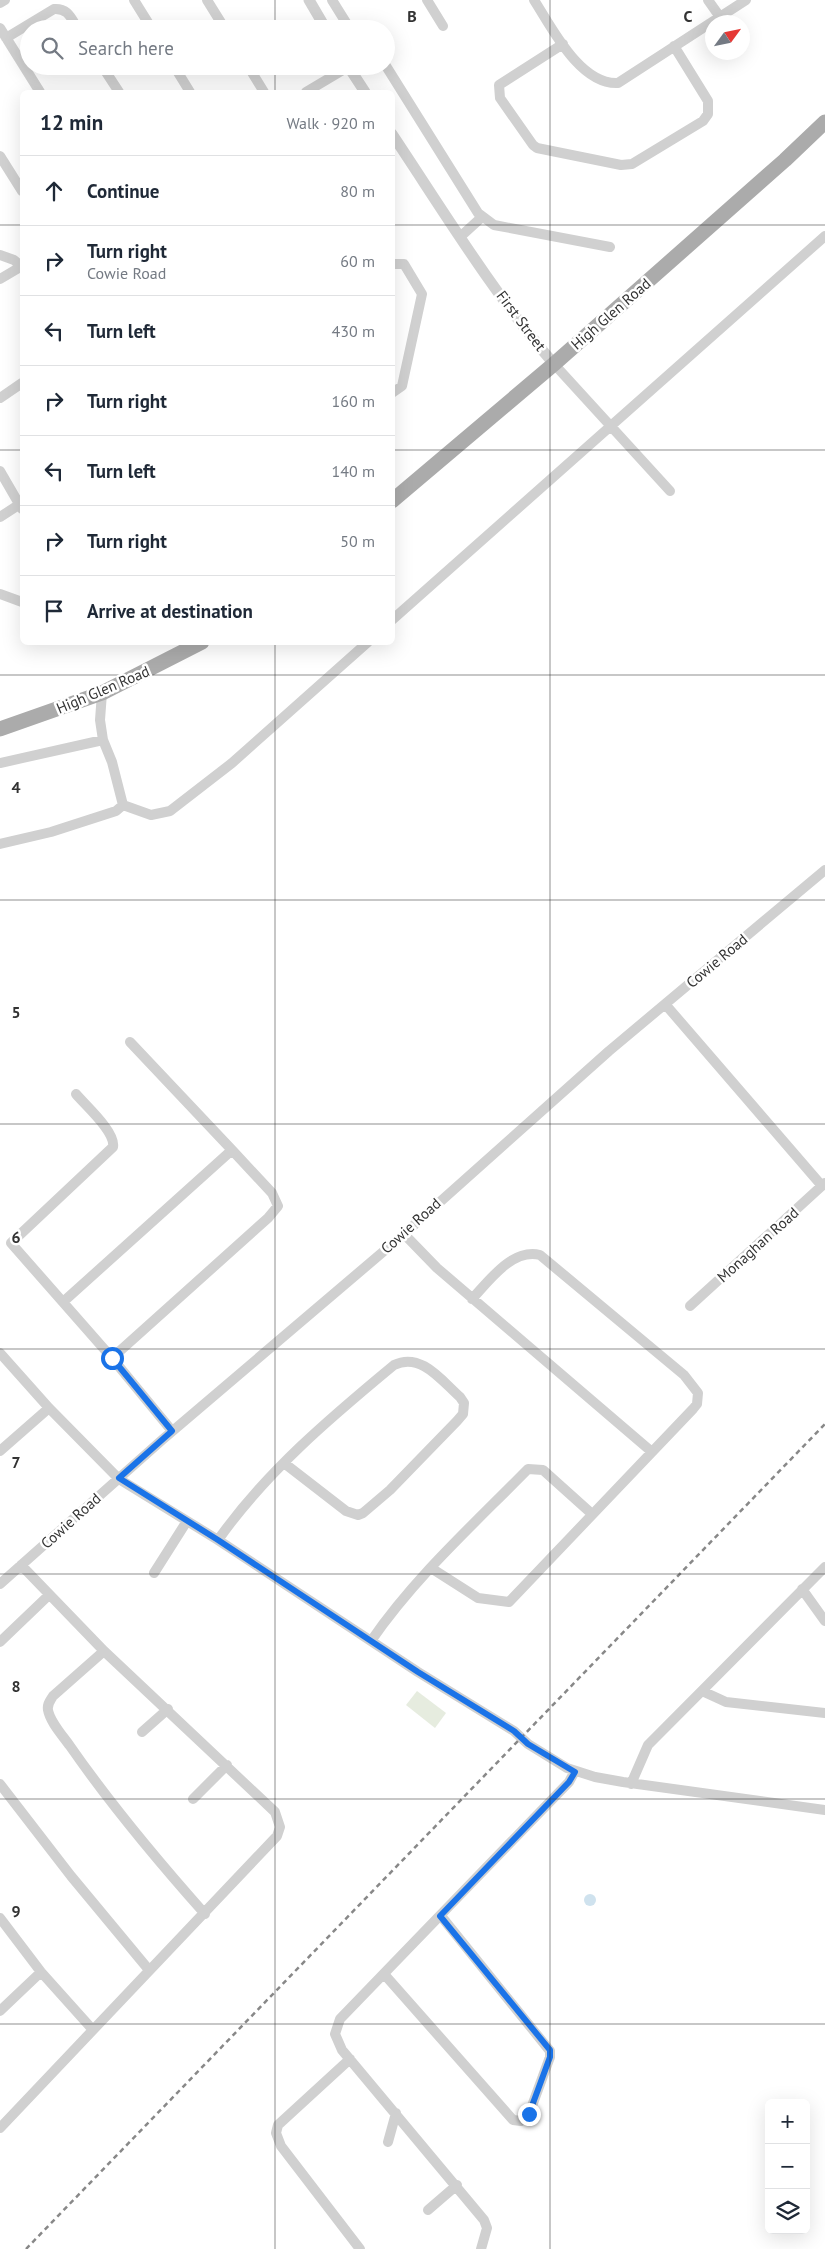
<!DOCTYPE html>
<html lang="en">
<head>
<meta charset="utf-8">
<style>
  :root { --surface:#fff; --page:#f6f6f7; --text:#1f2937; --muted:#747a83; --line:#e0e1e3 }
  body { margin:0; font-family:"PT Sans",sans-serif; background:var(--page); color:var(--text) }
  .controls { position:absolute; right:15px; bottom:15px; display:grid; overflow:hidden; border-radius:8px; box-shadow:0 5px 20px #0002 }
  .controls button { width:45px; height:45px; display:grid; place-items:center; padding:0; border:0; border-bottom:1px solid var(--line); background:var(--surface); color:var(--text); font:25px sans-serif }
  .compass { position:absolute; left:705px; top:15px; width:45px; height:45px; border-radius:50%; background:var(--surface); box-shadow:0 5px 20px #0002; rotate:57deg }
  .stop { position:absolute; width:15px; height:15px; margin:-11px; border:4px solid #1a73e8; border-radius:50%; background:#fff }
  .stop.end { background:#1a73e8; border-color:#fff; box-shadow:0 1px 5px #0008 }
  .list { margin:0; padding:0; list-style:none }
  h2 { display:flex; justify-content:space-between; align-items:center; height:65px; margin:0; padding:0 20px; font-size:21px }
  h2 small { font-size:16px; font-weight:400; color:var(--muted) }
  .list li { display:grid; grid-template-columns:32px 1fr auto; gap:15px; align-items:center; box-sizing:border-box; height:70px; padding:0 20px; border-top:1px solid var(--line) }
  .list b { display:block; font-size:19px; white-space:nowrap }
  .list p { margin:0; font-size:16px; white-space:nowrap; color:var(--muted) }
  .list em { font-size:16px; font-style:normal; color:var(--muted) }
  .icon { flex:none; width:28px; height:28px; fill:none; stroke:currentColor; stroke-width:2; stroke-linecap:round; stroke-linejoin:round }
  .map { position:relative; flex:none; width:825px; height:2249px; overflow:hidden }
  .search { position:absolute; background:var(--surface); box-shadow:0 5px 20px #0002; left:20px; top:20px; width:375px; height:55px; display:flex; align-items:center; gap:12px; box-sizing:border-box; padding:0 18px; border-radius:28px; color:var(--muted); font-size:19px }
  .panel { position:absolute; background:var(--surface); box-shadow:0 5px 20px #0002; left:20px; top:90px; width:375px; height:555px; border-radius:8px }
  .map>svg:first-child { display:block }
  .green { fill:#e6ecdf }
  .water { fill:#cfe2ee }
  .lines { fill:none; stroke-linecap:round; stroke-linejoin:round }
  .minor { stroke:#d0d0d0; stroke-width:10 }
  .tertiary { stroke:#d0d0d0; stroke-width:11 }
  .primary { stroke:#ababab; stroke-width:15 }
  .rail { stroke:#888; stroke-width:2.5; stroke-dasharray:5 4; stroke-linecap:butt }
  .route { stroke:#1a73e8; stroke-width:6 }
  .grid { fill:none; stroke:#333; stroke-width:1; stroke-opacity:0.55 }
  .labels { text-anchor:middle; stroke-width:5; stroke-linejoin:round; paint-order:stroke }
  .street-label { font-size:15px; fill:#333; stroke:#fff }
  .grid-label { font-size:16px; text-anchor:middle; font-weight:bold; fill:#333; stroke:#fff; stroke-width:5; stroke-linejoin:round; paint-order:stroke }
</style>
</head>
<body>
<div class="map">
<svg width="825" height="2249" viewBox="0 0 825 2249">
  <rect width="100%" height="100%" fill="#fff"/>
  <path class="green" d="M417,1691L446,1713L435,1728L406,1705Z"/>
  <path class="water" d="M584 1900a6 6 0 1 1 12 0a6 6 0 1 1-12 0Z"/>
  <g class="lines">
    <path class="minor" d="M134,0L152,29
      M207,0L225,29
      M332,0L350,29
      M427,0L443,26
      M534,0C552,28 580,85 618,83L746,0
      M708,0L720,17
      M0,3L5,0
      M0,28L40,92
      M6,38L54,9C68,8 71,18 78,29
      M563,44L499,85L500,98L533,145L537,148L621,165L632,164L703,121L708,114V101L674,46
      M102,66L119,92
      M174,66L190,92
      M248,66L264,92
      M386,66L478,213L494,225L610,247
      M306,92L348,67
      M0,156L22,191
      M460,237L482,217
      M0,255L14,260L21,266
      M392,264H404L422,294L402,386L392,393
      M0,279L22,266
      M554,364L670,491
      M0,398L22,383
      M0,471L22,509
      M0,517L20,504
      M0,594L22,602
      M392,620L825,236
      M102,693L100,720L103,740L112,762L123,805
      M0,763L103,740
      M123,805L151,815L170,811L232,763L368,642
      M0,844L51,832L116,811L123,805
      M665,1004L822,1186
      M76,1094C85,1105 116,1132 113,1147L11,1243L112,1358L172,1431
      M404,1234L437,1268L652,1452L509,1602L478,1598L431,1568
      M472,1299C489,1281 512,1248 540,1255L684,1375L698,1393L697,1404L693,1409L652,1452
      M63,1302L232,1150
      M690,1306L825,1183
      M0,1353L49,1408L119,1479L218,1540L418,1672L514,1731L528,1744L567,1768L595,1777L623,1782L825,1810
      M112,1358L268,1218L278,1206L272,1193L232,1150L130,1042
      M0,1451L49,1408
      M218,1540C266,1472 330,1418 394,1365C421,1352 441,1380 460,1397L464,1403L463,1414L457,1421L390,1490L363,1513L358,1515L346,1511L284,1463
      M154,1573L187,1521
      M0,1584L162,1440L404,1234L609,1051L825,870
      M802,1589L825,1621
      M371,1641C415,1577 474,1524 528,1469L543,1470L592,1514
      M0,1642L49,1595
      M104,1651L53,1696C50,1701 47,1704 48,1710C50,1722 63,1736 70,1746C111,1805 157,1860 205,1914
      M702,1691L726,1702L825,1713
      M142,1732L168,1709
      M0,1784L71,1876L149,1970
      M631,1784L648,1745L825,1567
      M193,1799L227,1765
      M0,1918L41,1972L93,2030
      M384,1974L513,2120L521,2121L529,2114L550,2057V2051L441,1916
      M0,2011L41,1972
      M350,2059L278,2125L276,2133L281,2146L360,2249
      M0,2128L277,1836L280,1827L275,1812L104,1651L21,1565
      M388,2142L396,2113
      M428,2210L457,2185
      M481,2249L487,2228L484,2220L342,2050L335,2034L340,2019L569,1782L575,1771"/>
    <path class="tertiary" d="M309,0L326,29
      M348,66L365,92
      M392,134C444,212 493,293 554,364"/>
    <path class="primary" d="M392,501L554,364L785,160L825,122
      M0,729L102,693L202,642"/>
    <path class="rail" d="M26,2249L825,1424"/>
  </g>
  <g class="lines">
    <path class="route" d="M112,1358L172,1431L119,1478L218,1540L418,1672L514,1731L528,1744L575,1772L569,1782L440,1916L550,2050V2057L529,2114"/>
  </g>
  <path class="grid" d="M275,0V29M550,0V2249M275,66V92M0,225H22M392,225H825M0,450H22M392,450H825M275,642V2249M0,675H825M0,900H825M0,1124H825M0,1349H825M0,1574H825M0,1799H825M0,2024H825"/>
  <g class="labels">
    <g class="street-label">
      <text transform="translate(611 314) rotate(-41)" y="5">High Glen Road</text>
      <text transform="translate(521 321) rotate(53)" y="5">First Street</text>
      <text transform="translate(103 690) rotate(-23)" y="5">High Glen Road</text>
      <text transform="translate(717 961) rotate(-40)" y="5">Cowie Road</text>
      <text transform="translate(411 1226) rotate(-42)" y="5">Cowie Road</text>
      <text transform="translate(758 1245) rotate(-42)" y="5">Monaghan Road</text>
      <text transform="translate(71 1521) rotate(-42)" y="5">Cowie Road</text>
    </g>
  </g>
  <g class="grid-label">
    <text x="412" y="22">B</text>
    <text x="688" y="22">C</text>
    <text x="16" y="793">4</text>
    <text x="16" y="1018">5</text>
    <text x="16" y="1243">6</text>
    <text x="16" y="1468">7</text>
    <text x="16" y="1692">8</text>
    <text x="16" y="1917">9</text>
  </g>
</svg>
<div class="controls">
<button>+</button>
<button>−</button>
<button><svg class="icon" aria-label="layers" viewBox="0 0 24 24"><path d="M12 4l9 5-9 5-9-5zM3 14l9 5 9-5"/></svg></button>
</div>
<svg class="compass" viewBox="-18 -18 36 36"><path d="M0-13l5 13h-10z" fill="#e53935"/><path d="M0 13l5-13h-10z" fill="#747a83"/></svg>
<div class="stop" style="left:112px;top:1358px"></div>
<div class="stop end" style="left:529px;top:2114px"></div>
<div class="search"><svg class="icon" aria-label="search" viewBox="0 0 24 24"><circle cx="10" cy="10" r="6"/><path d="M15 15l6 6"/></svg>Search here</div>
<section class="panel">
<h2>12 min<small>Walk · 920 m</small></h2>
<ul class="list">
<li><svg class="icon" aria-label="ahead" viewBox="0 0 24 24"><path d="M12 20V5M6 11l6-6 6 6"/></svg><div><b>Continue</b></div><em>80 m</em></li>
<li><svg class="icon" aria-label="right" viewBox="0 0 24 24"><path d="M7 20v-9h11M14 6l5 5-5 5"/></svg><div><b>Turn right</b><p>Cowie Road</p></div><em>60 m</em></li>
<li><svg class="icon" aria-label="left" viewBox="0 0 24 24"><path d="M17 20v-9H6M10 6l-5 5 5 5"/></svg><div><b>Turn left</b></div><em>430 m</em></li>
<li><svg class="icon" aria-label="right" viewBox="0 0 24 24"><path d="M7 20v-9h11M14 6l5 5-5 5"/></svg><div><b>Turn right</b></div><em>160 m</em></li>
<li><svg class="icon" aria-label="left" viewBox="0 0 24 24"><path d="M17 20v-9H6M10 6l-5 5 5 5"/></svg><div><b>Turn left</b></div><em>140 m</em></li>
<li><svg class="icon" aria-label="right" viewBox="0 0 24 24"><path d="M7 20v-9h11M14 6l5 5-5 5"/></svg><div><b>Turn right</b></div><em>50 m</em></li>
<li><svg class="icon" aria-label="arrive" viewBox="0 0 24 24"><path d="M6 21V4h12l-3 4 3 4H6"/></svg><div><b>Arrive at destination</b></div></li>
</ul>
</section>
</div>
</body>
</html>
